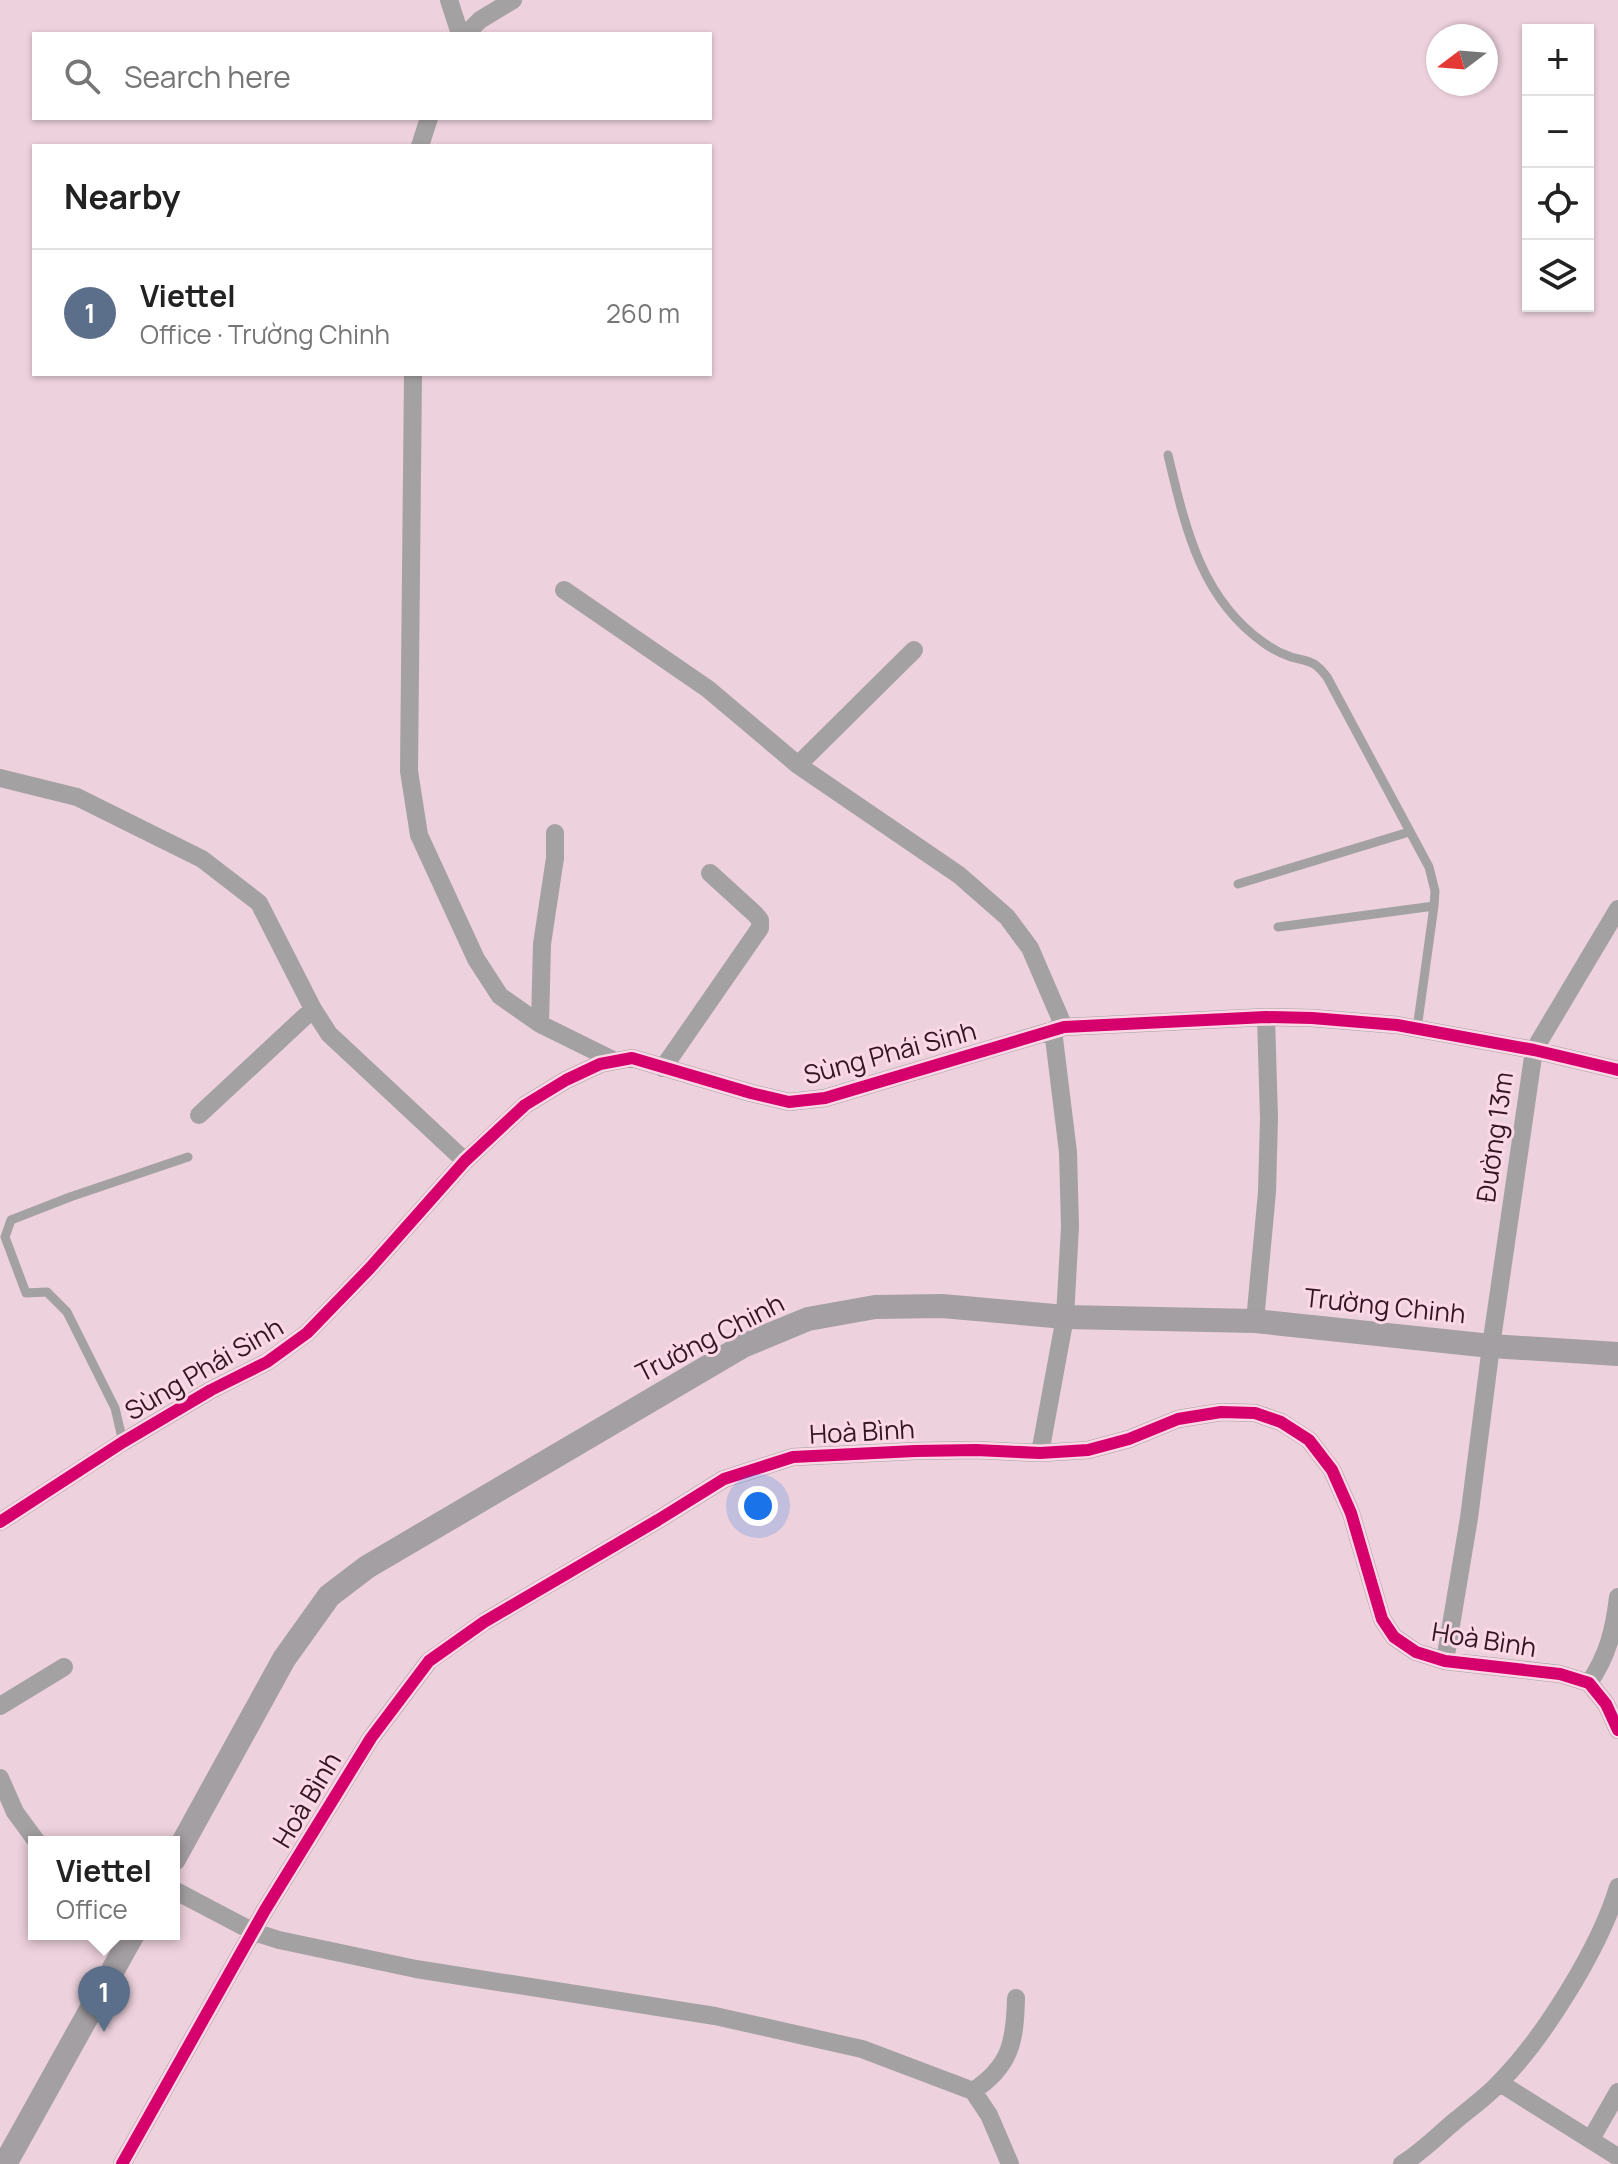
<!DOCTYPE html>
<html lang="en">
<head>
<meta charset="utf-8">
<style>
  :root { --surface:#fff; --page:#f6f6f6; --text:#222; --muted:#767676; --line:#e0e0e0; --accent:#ea580c }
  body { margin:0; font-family:Manrope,sans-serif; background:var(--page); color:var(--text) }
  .controls { position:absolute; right:24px; top:24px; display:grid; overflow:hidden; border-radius:0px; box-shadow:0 2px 6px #0004 }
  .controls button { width:72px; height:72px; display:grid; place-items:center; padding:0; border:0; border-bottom:2px solid var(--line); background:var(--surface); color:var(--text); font:40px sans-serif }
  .compass { position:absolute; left:1426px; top:24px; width:72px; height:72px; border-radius:50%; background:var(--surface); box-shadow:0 2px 6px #0004; rotate:254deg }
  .you { position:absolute; left:758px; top:1506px; width:28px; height:28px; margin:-20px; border:6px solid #fff; border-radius:50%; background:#1a73e8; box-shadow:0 0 0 12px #1a73e833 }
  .badge { display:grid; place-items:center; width:52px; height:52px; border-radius:50%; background:var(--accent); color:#fff; font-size:26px; font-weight:700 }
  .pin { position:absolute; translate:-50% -66px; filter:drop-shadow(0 2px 4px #0008) }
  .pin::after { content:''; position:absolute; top:42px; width:28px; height:24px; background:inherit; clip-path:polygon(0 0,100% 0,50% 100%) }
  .popup { position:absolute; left:28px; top:1836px; width:152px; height:104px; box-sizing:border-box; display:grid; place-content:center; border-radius:0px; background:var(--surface); filter:drop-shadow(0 2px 6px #0005); font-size:26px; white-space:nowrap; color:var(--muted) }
  .popup b { font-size:30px; color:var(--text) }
  .popup::after { content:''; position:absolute; left:50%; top:100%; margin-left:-16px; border:16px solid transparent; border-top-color:var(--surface) }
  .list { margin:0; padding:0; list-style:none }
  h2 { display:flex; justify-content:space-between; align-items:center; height:104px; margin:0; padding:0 32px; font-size:34px }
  h2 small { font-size:26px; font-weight:400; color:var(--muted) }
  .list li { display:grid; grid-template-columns:52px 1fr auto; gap:24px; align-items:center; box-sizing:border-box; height:128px; padding:0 32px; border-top:2px solid var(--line) }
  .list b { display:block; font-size:30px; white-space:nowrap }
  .list p { margin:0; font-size:26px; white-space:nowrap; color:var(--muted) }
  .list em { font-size:26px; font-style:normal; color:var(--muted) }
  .icon { flex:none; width:44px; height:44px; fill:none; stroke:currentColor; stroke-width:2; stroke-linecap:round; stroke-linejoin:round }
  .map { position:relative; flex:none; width:1618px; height:2164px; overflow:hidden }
  .search { position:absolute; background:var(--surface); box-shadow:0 2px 6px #0004; left:32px; top:32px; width:680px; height:88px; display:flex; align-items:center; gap:20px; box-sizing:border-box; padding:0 28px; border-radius:0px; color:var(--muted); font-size:30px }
  .panel { position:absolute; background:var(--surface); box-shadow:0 2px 6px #0004; left:32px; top:144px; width:680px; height:232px; border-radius:0px }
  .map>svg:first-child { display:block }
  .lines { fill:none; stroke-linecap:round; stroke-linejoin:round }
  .lane { stroke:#a4a1a3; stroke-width:9 }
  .street { stroke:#a4a1a3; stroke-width:18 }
  .secondary { stroke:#a49fa2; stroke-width:24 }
  .cycleway-casing { stroke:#fbd8e6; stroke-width:17 }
  .cycleway { stroke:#d6006c; stroke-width:12 }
  .labels { text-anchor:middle; stroke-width:6; stroke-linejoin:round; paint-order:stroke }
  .street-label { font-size:26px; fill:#341523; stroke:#fbd8e6 }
</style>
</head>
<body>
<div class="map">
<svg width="1618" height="2164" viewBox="0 0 1618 2164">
  <rect width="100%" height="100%" fill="#edd1dc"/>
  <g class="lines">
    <path class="lane" d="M1168,455C1185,526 1200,598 1264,643C1271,648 1282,654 1291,657C1310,662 1314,660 1327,677L1429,867L1435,891L1434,906L1417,1029
      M1238,884L1409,832
      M1278,927L1434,906
      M123,1442L115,1408L67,1312L47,1292L26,1293L5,1237L11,1220L70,1197L188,1157"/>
    <path class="street" d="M449,0L460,34
      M466,34L480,20L513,0
      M420,146L429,118
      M413,374L409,771L419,835L476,959L500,996L540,1024L615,1061
      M564,590L708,689L798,765L959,875L1007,917L1030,948L1064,1027
      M798,765L914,650
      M0,778L77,797L202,859L259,903L313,1009L329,1034L465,1161
      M540,1024L542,944L555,858V833
      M663,1068L760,928V920L755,914L710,873
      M199,1115L313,1009
      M1255,1321L1267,1192L1269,1118L1266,1017
      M1040,1453L1065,1317L1070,1227L1068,1152L1053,1030
      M0,1522L123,1442L211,1390L267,1362L307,1333L370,1268L465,1161L525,1105L566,1080L600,1064L632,1058L751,1093L789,1102L825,1098L1064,1027L1266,1017L1312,1018L1397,1025L1534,1050L1618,1070
      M1445,1661L1469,1518L1491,1346L1534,1050L1618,909
      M1589,1683C1608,1655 1614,1630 1618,1597
      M0,1706L64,1667
      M0,1778L15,1812L37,1842
      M174,1890L254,1932L279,1940L416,1969L715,2016L862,2049L973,2091L989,2115L1010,2164
      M1500,2083L1618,2157
      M973,2091C1011,2066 1015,2041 1016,1998
      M1591,2139L1618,2092
      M122,2164L265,1910L371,1738L429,1661L484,1622L658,1520L724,1479L793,1457L915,1451L976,1450L1040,1453L1088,1450L1129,1439L1178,1419L1221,1412L1255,1413L1281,1422L1309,1440L1332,1470L1351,1513L1382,1619L1394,1637L1416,1652L1445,1661L1560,1674L1589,1683L1606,1704L1618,1730
      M1402,2164C1422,2152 1437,2136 1455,2121C1470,2108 1488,2096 1501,2081C1545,2036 1600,1947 1618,1887"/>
    <path class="secondary" d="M174,1859L284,1659L329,1596L367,1567L743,1346L808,1319L875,1307L942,1306L1065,1317L1255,1321L1491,1346L1618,1354
      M5,2164L133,1934"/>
    <g class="cycleway-casing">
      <path id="cycleway" d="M0,1522L123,1442L211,1390L267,1362L307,1333L370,1268L465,1161L525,1105L566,1080L600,1064L632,1058L751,1093L789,1102L825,1098L1064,1027L1266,1017L1312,1018L1397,1025L1534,1050L1618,1070
        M122,2164L265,1910L371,1738L429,1661L484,1622L658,1520L724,1479L793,1457L915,1451L976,1450L1040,1453L1088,1450L1129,1439L1178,1419L1221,1412L1255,1413L1281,1422L1309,1440L1332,1470L1351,1513L1382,1619L1394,1637L1416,1652L1445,1661L1560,1674L1589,1683L1606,1704L1618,1730"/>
    </g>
    <use href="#cycleway" class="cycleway"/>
  </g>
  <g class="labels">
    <g class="street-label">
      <text transform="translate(890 1053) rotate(-15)" y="9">Sùng Phái Sinh</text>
      <text transform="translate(1495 1137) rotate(-82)" y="9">Đường 13m</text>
      <text transform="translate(1385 1306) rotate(6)" y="9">Trường Chinh</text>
      <text transform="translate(710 1338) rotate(-27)" y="9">Trường Chinh</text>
      <text transform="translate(204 1369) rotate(-30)" y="9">Sùng Phái Sinh</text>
      <text transform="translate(862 1432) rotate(-3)" y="9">Hoà Bình</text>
      <text transform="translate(1484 1640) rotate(9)" y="9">Hoà Bình</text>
      <text transform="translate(307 1800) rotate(-59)" y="9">Hoà Bình</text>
    </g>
  </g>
</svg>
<div class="controls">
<button>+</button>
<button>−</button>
<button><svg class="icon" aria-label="locate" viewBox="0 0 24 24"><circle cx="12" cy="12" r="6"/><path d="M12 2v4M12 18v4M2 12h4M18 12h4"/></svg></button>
<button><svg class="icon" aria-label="layers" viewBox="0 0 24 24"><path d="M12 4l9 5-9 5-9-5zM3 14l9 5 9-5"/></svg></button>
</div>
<svg class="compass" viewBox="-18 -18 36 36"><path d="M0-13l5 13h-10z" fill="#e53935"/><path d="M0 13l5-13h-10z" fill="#767676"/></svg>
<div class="you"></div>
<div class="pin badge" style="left:104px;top:2032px;background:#5c6f8a">1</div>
<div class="popup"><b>Viettel</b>Office</div>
<div class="search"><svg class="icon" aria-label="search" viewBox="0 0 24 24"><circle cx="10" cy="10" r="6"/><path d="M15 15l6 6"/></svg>Search here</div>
<section class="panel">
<h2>Nearby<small></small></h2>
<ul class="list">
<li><span class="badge" style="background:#5c6f8a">1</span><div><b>Viettel</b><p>Office · Trường Chinh</p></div><em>260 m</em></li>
</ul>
</section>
</div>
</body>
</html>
